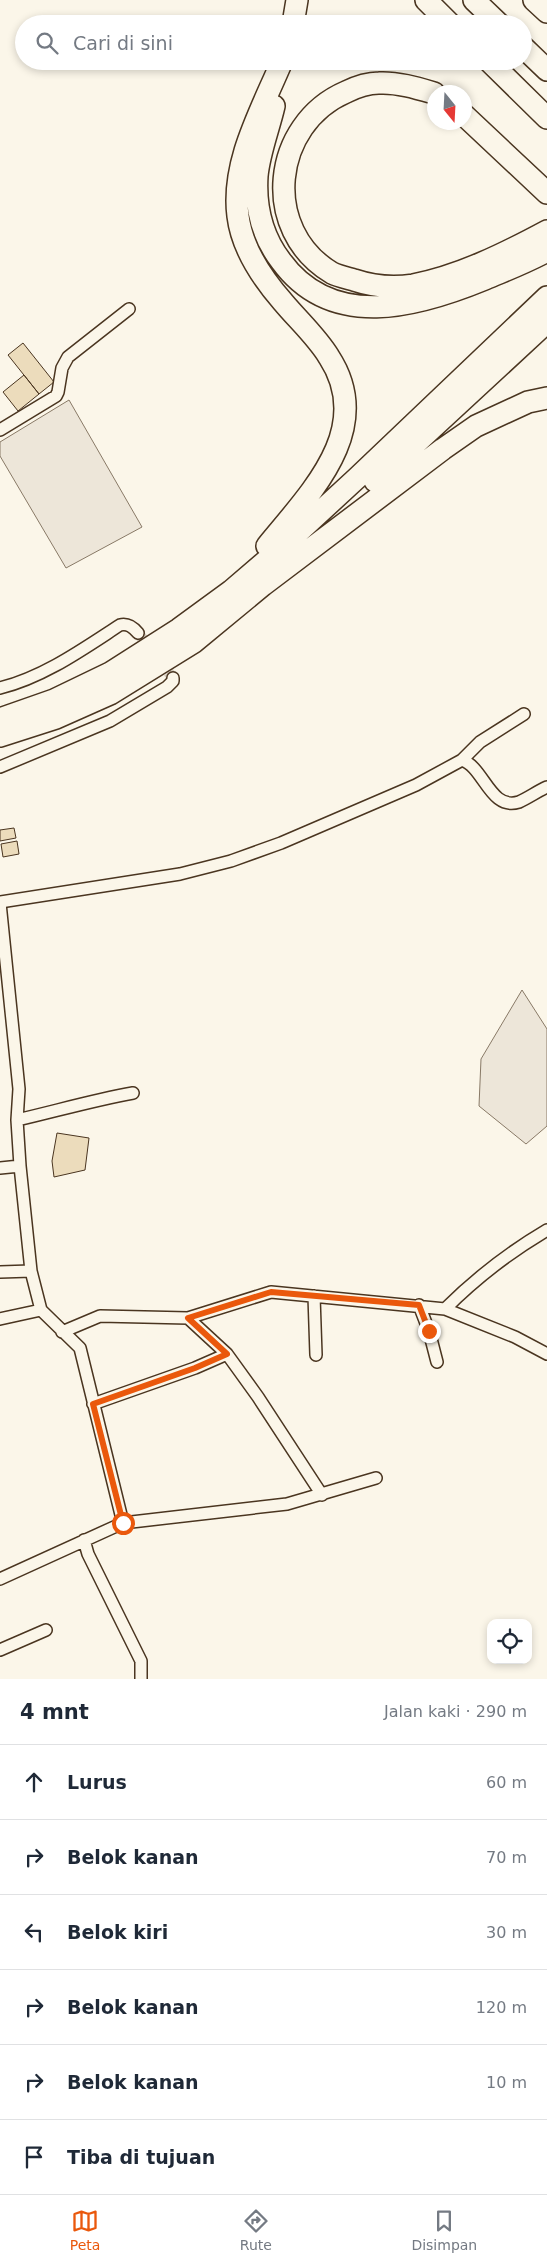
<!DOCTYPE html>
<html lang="id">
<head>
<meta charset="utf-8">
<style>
  :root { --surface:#fff; --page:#f6f6f7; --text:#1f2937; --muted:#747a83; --line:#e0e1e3; --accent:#ea580c }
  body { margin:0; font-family:"DejaVu Sans",sans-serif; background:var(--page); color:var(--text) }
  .controls { position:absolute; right:15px; bottom:15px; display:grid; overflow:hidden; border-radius:10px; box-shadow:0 2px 8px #0003 }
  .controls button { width:45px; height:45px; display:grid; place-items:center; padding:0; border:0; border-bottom:1px solid var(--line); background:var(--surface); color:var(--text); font:25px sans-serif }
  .compass { position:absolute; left:427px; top:85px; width:45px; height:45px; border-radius:50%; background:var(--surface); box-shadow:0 2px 8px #0003; rotate:162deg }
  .stop { position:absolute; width:15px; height:15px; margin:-11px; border:4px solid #ea580c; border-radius:50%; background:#fff }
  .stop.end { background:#ea580c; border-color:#fff; box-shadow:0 1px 5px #0008 }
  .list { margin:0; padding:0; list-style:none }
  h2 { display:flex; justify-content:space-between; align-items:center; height:65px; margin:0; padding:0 20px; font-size:21px }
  h2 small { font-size:16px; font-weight:400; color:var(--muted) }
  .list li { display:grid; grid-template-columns:32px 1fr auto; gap:15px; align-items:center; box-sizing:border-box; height:75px; padding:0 20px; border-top:1px solid var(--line) }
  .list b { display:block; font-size:19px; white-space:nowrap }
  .list em { font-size:16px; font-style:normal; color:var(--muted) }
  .icon { flex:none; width:28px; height:28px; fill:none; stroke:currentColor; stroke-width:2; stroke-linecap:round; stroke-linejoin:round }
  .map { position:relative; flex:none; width:547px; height:1679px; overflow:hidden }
  .search { position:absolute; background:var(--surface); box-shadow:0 2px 8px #0003; left:15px; right:15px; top:15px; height:55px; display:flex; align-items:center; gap:12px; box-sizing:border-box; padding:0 18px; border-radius:28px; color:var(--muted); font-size:19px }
  .sheet { height:515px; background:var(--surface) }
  nav { display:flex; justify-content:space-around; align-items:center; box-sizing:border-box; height:70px; border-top:1px solid var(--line); background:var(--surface); font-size:14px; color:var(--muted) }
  nav a { display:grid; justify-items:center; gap:2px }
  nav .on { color:var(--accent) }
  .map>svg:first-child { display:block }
  .green { fill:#ede6d9; stroke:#887966 }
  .building { fill:#ecdcbc; stroke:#4a3520 }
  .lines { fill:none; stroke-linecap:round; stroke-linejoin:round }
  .street-tunnel { stroke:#d8cfc1; stroke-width:11; stroke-dasharray:11 5.5; stroke-linecap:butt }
  .street-casing { stroke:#4a3520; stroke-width:14 }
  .highway-casing { stroke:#4a3520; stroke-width:24 }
  .street { stroke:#fbf6e9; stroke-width:11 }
  .highway { stroke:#fbf6e9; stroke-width:21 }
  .route { stroke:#ea580c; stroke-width:6 }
</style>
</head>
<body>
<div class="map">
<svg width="547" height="1679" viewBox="0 0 547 1679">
  <rect width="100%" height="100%" fill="#fbf6e9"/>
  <path class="green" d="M69,400L142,527L66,568L0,456V442Z
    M522,990L547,1029V1126L526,1144L479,1106L481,1059Z"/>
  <path class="building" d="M23,343L54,382L39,394L8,355Z
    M24,375L39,394L18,411L3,392Z
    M14,828L16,838L0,841V830Z
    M17,841L19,854L3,857L1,844Z
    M57,1133L89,1138L85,1170L54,1177L52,1161Z"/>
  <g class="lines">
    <path class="street-tunnel" d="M138,633L173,678"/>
    <g class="street-casing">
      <path id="street" d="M0,430L56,396L58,392L62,368L68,357L129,309
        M0,688C44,677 83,649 120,625C128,623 133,627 138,633
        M462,760C484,767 490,811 519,802C528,798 538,791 547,787
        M0,767L110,721L167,687L173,681V678
        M0,902L180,874L231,861L281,843L416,785L462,760L480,742L524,714
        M0,903L19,1089L17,1120L20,1166L31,1271L41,1310L80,1348L123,1523L0,1579
        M17,1120C56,1111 94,1100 133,1093
        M0,1168L20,1166
        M0,1272L31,1271
        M314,1296L316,1355
        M419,1305L429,1331L437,1362
        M445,1309C477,1277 508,1253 547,1230
        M188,1318L227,1354L258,1397L322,1495
        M0,1319L41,1310
        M62,1332L100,1316L188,1318L271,1292L445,1309L515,1337L547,1354
        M93,1404L195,1368L227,1354
        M123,1523L287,1504L376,1478
        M84,1540L88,1554L141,1661V1679
        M0,1650L46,1630"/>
    </g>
    <g class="highway-casing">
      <path id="highway" d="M426,0L450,24
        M474,0L499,24
        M534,0L547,12
        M293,24L297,0
        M523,47L547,70
        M489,61L547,118
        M434,93C417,88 397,82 379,83C368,83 356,87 346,92C272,124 260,230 332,273C338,276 347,278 354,280C372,286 394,288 413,285C460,276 506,253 547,231
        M274,106C269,128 259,153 257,176C255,208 262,236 281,261C332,331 417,307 485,279C506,270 527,262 547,251
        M464,115L547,193
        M375,481L547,322
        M267,546C310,493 376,429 329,357C317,337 298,320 283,302C262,278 242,249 238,216C231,162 262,109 282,61
        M0,719L54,700L110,673L179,629L231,591L280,549L357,478L547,297
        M0,736L56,718L110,694L194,642L263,585L443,449L476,426L528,402L547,398"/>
    </g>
    <use href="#street" class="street"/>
    <use href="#highway" class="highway"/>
  </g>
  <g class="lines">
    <path class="route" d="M123,1523L93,1404L195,1368L227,1354L188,1318L271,1292L419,1305L429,1331"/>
  </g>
</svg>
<div class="controls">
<button><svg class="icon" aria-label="locate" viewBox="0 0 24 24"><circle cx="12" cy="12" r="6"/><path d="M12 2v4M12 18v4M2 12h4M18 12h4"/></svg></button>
</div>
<svg class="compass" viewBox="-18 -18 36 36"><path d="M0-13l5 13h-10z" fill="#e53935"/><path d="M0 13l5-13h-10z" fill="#747a83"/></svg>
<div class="stop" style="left:123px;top:1523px"></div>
<div class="stop end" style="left:429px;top:1331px"></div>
<div class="search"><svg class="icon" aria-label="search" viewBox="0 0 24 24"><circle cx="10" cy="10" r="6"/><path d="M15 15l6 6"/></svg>Cari di sini</div>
</div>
<section class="sheet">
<h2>4 mnt<small>Jalan kaki · 290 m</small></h2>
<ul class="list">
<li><svg class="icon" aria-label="ahead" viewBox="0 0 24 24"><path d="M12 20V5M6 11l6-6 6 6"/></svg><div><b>Lurus</b></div><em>60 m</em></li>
<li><svg class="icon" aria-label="right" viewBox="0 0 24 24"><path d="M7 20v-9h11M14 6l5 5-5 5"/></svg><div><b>Belok kanan</b></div><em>70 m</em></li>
<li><svg class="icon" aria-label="left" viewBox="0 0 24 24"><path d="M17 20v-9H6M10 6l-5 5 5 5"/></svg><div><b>Belok kiri</b></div><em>30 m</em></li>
<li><svg class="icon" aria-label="right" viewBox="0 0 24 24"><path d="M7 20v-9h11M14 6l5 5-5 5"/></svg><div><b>Belok kanan</b></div><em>120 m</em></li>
<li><svg class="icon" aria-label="right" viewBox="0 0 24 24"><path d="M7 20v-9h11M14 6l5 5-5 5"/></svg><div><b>Belok kanan</b></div><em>10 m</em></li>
<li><svg class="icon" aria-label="arrive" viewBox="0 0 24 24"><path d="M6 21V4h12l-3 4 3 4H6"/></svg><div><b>Tiba di tujuan</b></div></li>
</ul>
</section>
<nav>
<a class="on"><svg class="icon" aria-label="map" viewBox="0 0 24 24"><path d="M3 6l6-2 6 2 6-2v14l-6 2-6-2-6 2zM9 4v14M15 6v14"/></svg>Peta</a>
<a><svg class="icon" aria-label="directions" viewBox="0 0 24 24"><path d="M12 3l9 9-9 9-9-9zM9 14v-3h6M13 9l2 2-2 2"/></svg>Rute</a>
<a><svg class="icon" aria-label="saved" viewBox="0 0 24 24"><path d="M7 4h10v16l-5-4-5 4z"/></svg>Disimpan</a>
</nav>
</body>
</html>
